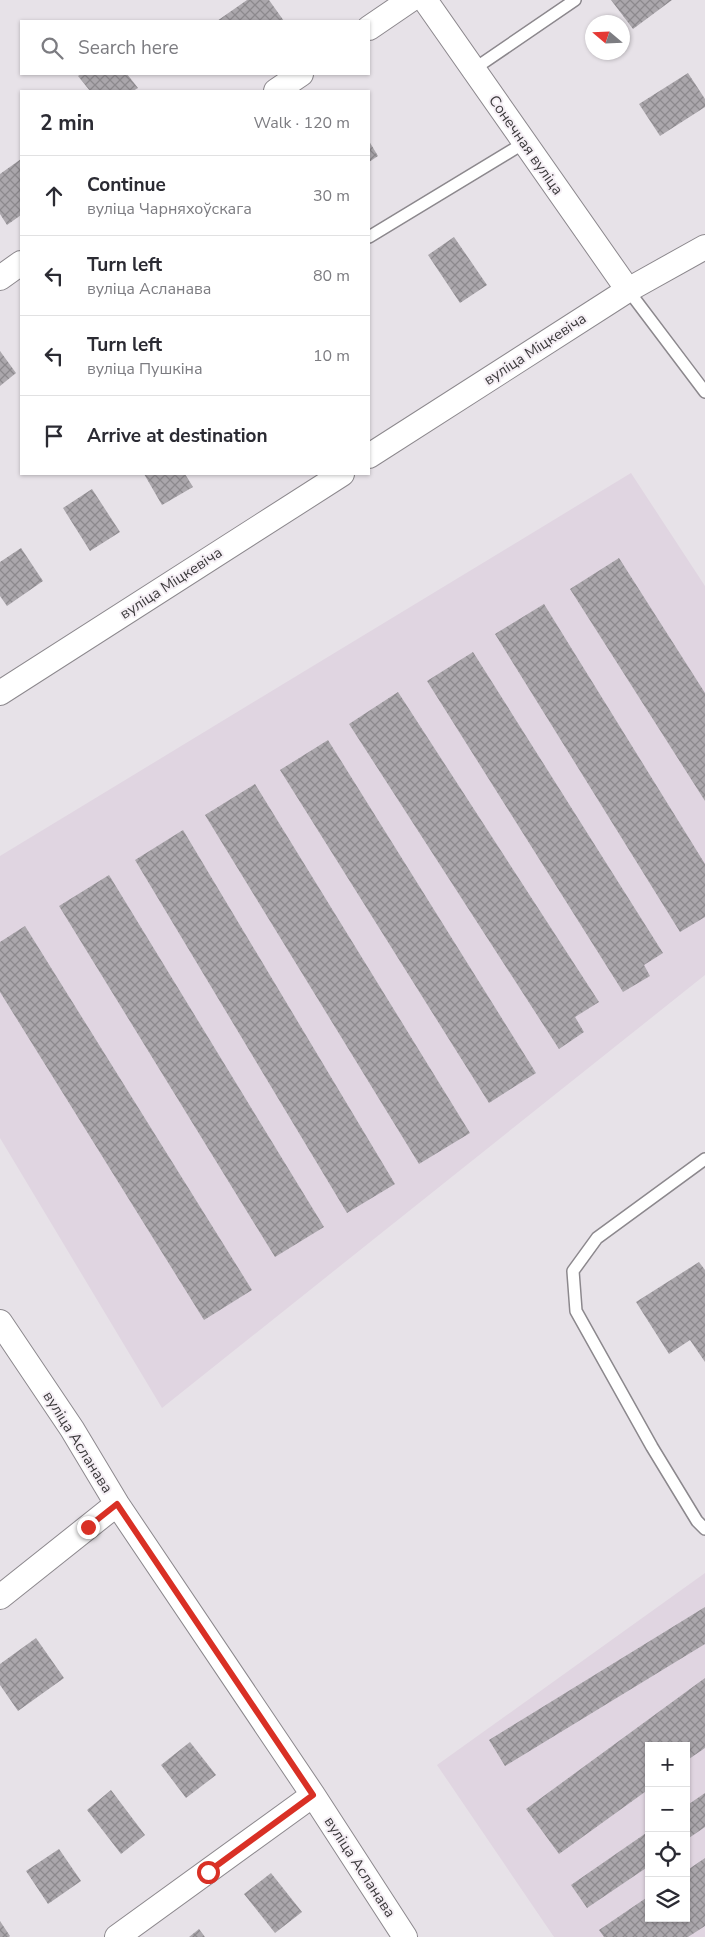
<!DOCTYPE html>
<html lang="en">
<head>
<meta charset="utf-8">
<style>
  :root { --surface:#fff; --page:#f7f7f7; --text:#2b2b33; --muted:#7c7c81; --line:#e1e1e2 }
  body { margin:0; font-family:"Nunito Sans",sans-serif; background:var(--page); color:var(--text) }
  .controls { position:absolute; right:15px; bottom:15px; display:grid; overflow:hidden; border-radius:0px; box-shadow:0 1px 4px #0004 }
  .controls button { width:45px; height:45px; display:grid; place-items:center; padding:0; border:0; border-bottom:1px solid var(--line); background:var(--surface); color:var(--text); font:25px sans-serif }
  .compass { position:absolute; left:585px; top:15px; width:45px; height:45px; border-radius:50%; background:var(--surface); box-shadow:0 1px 4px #0004; rotate:289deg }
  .stop { position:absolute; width:15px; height:15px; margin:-11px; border:4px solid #d93025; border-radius:50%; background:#fff }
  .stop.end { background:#d93025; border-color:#fff; box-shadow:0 1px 5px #0008 }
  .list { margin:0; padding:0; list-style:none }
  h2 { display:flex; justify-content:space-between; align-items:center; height:65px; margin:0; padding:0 20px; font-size:21px }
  h2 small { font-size:16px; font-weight:400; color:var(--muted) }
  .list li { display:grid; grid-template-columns:32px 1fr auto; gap:15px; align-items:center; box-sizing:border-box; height:80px; padding:0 20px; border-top:1px solid var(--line) }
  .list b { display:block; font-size:19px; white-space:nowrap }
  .list p { margin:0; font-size:16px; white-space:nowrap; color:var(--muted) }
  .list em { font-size:16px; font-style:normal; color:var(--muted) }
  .icon { flex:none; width:28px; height:28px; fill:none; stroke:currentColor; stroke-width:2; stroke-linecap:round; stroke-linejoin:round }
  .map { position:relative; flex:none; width:705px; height:1937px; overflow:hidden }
  .search { position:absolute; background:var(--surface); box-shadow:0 1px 4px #0004; left:20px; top:20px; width:350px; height:55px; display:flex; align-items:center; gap:12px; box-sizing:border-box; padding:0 18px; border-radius:0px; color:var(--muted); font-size:19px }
  .panel { position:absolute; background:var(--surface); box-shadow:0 1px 4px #0004; left:20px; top:90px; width:350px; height:385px; border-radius:0px }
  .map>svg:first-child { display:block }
  .built { fill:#e0d5e1; fill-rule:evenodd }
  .building { fill:url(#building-cross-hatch) }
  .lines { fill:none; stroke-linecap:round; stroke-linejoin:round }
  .lane-casing { stroke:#8c888d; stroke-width:14 }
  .street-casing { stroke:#8c888d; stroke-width:26 }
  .lane { stroke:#fff; stroke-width:11 }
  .street { stroke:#fff; stroke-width:24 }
  .route { stroke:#d93025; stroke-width:6 }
  .labels { text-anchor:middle; stroke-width:4; stroke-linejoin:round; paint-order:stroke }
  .street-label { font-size:15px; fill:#3c3a3c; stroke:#f5eff5 }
</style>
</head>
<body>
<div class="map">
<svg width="705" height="1937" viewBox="0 0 705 1937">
  <defs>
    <pattern id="building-cross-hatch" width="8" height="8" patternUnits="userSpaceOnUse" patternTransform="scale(1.25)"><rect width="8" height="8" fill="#aba7ac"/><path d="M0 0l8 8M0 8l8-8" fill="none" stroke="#8c898d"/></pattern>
  </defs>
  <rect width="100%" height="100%" fill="#e7e2e8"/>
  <path class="built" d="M631,473L705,586V975L162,1408L0,1138V856Z
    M705,1573V1937H554L437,1765ZM649,1746H686V1918H649Z"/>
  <path class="building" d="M247,0H269L284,21H217Z
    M611,0H672L633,29Z
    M688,73L705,99V107L660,136L639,104Z
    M81,74H127L138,88L133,91H90L78,76Z
    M369,141L378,156L369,162Z
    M21,159V215L7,225L0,214V174Z
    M454,237L487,285L460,303L428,255Z
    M0,351L16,373L0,386Z
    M144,474H185L193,487L162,505Z
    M92,489L120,532L90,551L63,508Z
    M21,548L43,581L7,606L0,596V562Z
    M619,558L705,693V801L570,589Z
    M544,604L705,864V917L680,932L495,634Z
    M473,652L663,953L644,965L650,976L623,992L427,681Z
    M398,692L599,1002L575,1017L584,1032L559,1049L349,724Z
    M328,740L536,1073L489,1103L280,770Z
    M255,784L470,1133L419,1164L205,815Z
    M183,830L395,1184L347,1213L135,860Z
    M109,875L324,1227L275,1257L59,906Z
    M25,926L252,1290L204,1320L0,992V942Z
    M699,1262L705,1270V1362L690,1340L669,1354L636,1302Z
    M705,1607V1644L505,1766L489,1740Z
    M36,1638L64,1678L18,1711L0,1685V1664Z
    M705,1678V1748L686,1761V1746H649V1789L559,1854L526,1809Z
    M190,1742L216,1775L186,1798L161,1765Z
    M111,1790L145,1835L121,1854L87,1810Z
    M705,1793V1827L686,1840V1806Z
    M649,1831V1866L587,1908L571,1885Z
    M59,1849L81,1881L48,1904L26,1871Z
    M705,1858V1926L688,1937H604L599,1930L649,1896V1918H686V1871Z
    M271,1873L302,1912L275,1933L244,1894Z
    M0,1921L10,1936L9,1937H0Z
    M199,1929L205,1937H189Z"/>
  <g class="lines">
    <g class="lane-casing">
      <path id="lane" d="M474,69L575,0
        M369,237L524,143
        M628,290L705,392
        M705,1159L597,1238L573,1271L576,1311L652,1447L697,1521L705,1529"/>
    </g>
    <g class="street-casing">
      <path id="street" d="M425,0L628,290
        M369,28L410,0
        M276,91L301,74
        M0,278L21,263
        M369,456L628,290L705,247
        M0,693L342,474
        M0,1322L72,1429L117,1504L313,1795L405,1937
        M0,1597L117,1504
        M117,1937L313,1795"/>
    </g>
    <use href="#lane" class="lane"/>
    <use href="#street" class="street"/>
  </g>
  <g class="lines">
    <path class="route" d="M88,1527L117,1504L313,1795L208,1872"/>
  </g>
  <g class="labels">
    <g class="street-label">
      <text transform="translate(526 145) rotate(55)" y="5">Сонечная вуліца</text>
      <text transform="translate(535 349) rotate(-33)" y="5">вуліца Міцкевіча</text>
      <text transform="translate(171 583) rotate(-33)" y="5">вуліца Міцкевіча</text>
      <text transform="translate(78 1442) rotate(58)" y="5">вуліца Асланава</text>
      <text transform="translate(360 1867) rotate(57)" y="5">вуліца Асланава</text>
    </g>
  </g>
</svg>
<div class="controls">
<button>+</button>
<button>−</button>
<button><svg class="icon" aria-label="locate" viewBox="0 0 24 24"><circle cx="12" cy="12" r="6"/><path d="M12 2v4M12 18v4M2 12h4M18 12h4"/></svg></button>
<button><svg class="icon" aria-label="layers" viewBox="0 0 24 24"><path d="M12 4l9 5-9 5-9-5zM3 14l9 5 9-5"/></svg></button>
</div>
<svg class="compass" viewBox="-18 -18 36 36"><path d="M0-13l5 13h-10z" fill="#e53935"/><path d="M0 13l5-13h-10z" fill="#7c7c81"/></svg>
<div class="stop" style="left:208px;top:1872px"></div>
<div class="stop end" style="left:88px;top:1527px"></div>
<div class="search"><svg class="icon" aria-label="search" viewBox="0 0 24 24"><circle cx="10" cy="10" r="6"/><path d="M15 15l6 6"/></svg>Search here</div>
<section class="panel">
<h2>2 min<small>Walk · 120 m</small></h2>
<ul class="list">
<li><svg class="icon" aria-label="ahead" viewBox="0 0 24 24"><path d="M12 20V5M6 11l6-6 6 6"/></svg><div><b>Continue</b><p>вуліца Чарняхоўскага</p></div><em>30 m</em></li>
<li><svg class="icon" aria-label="left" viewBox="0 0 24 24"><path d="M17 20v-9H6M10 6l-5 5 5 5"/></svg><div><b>Turn left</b><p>вуліца Асланава</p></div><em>80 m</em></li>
<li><svg class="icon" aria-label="left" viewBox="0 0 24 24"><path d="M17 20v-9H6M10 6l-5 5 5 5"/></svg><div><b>Turn left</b><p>вуліца Пушкіна</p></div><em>10 m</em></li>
<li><svg class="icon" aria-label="arrive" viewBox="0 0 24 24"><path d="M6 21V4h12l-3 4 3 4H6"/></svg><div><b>Arrive at destination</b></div></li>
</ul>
</section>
</div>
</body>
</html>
